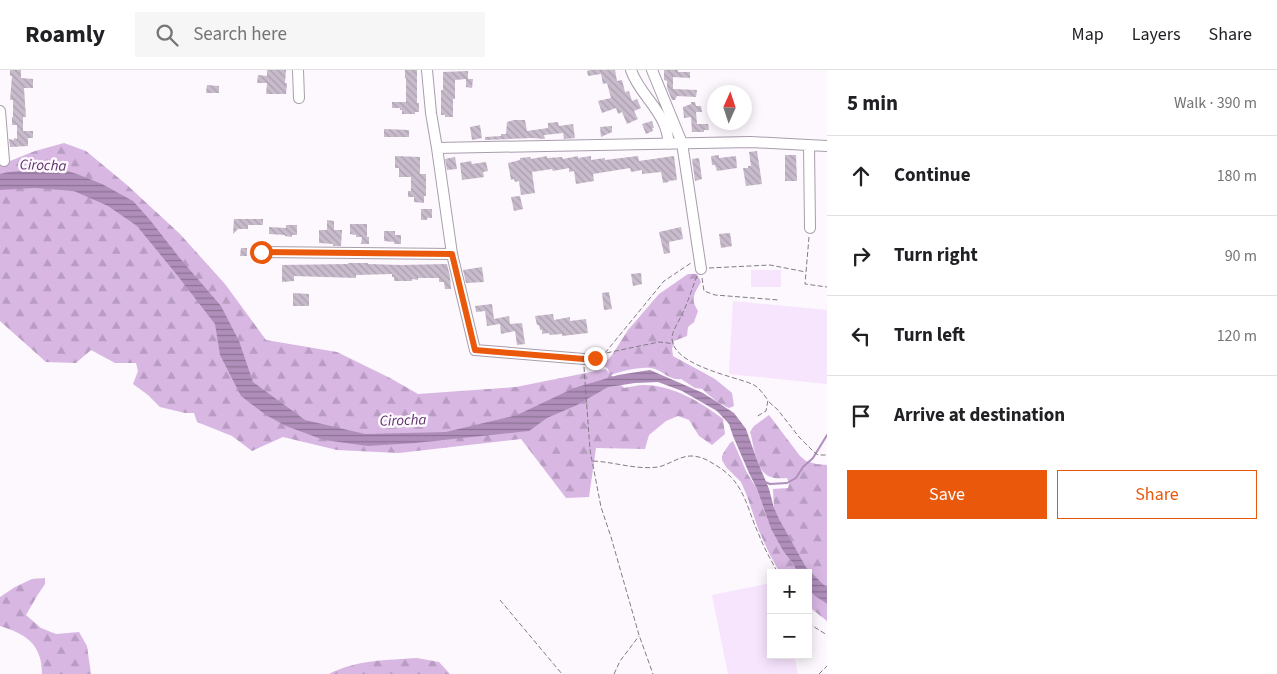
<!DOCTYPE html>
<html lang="en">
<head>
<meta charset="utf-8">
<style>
  :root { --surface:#fff; --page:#f6f6f6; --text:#202124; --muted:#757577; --line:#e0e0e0; --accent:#ea580c }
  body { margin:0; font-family:"Source Sans 3",sans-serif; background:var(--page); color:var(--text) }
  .controls { position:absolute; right:15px; bottom:15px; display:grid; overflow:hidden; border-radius:0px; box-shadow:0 2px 12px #0003 }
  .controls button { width:45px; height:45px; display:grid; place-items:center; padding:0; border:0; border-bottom:1px solid var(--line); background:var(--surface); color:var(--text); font:25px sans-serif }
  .compass { position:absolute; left:707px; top:15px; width:45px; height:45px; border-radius:50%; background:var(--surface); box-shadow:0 2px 12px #0003; rotate:3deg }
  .stop { position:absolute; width:15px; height:15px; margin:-11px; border:4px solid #ea580c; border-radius:50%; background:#fff }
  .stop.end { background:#ea580c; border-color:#fff; box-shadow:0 1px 5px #0008 }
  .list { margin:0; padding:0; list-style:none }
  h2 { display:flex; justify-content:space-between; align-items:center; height:65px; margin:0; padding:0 20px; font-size:21px }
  h2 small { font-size:16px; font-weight:400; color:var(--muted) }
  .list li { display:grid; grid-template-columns:32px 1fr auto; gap:15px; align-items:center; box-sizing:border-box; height:80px; padding:0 20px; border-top:1px solid var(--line) }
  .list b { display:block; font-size:19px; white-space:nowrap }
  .list em { font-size:16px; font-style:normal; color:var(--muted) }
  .actions { display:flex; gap:10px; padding:15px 20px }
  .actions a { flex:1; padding:11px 0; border:1px solid var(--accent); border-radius:0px; text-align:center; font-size:18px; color:var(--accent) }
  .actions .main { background:var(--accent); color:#fff }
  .icon { flex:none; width:28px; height:28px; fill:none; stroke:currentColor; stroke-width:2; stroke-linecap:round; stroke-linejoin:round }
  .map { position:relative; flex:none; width:827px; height:604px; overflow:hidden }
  header { display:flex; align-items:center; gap:30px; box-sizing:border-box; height:70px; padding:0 25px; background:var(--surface); border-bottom:1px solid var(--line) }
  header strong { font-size:24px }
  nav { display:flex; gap:28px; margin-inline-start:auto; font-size:18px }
  .search { width:350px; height:45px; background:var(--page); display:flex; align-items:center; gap:12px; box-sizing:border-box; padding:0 18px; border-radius:0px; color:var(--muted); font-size:19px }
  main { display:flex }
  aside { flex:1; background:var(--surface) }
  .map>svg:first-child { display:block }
  .forest { fill:url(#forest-firs) }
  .pitch { fill:#f7e4fd }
  .water { fill:url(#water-rules) }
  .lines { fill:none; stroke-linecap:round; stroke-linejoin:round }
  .stream { stroke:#af8fba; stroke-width:2 }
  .building { fill:url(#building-back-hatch) }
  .minor-casing { stroke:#a89dac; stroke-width:12 }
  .path { stroke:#817c82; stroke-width:1; stroke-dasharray:5 2.5; stroke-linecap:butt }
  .minor { stroke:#fff; stroke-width:10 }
  .route { stroke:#ea580c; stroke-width:6 }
  .labels { text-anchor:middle; stroke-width:5; stroke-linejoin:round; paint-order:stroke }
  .water-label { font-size:15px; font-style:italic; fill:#5c3269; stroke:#fdf7fe }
</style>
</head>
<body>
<header>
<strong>Roamly</strong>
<div class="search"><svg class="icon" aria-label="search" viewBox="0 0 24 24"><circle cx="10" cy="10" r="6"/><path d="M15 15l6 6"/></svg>Search here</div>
<nav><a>Map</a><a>Layers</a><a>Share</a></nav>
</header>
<main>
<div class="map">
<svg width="827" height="604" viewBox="0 0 827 604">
  <defs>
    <pattern id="forest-firs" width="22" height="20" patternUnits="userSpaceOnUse" patternTransform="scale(1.25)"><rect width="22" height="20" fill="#d8b7e3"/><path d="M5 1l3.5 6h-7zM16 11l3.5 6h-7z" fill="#b89cc2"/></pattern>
    <pattern id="water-rules" width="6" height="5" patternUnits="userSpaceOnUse" patternTransform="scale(1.25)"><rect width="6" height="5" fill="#af8fba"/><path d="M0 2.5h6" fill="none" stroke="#8d7396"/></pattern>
    <pattern id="building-back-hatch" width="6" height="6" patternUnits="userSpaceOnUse" patternTransform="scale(1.25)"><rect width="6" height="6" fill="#c8bbcc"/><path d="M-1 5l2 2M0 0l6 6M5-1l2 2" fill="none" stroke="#ab9fae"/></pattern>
  </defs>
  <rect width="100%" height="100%" fill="#fdf7fe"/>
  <path class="forest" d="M64,73L86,81L127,115L180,164L225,214L266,270L337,282L390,308L418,324L516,317L606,299L609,303L608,299L603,295L612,285L628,260L659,224L688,204H697L701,212C694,224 690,229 698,241L694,252L688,257L687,266L674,271L672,279L673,286L715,309L732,323L734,336L729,338L717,332L702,319L695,318L681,309C671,311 664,302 655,299C645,295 620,301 611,305L624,318C630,317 637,315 644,315C672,315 701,332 723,349L725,364L712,375L699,366L689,350L678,346L666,351L649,365L645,379L596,378L589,427L566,428L521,369L399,383L337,380L283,367L252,381L232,366L197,352L194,343H185L160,337L148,325L133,314L138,301L136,293H115L91,280L76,293L46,292L0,251V95L35,81Z
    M769,345L800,386L806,391L816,394L827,395V516L824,515L806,497L775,443L774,438L773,419L788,418L789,413L787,408C782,408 775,409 771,407C756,403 754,375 750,362L754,356Z
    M733,371L747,403L757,419L771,459L783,481L794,495L797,503H780L770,485L759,461L747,426L741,412L726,397L722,390V386L724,382L730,373Z
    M45,508V514L37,526L26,545L41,558L56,564L79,562L87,576L91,604H42C42,574 26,564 0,556V527L15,517L32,509Z
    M808,517L814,525L827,534V551L808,536Z
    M417,588L439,592L450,604H329C355,590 388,590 417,588Z"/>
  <path class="pitch" d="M751,200H781V217H751Z
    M733,231L827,240V314L729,304Z
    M771,513V585H794L798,604H728L712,525Z"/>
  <path class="water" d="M58,98L77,104L102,114L133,131L150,150L178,186L221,236L239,271L253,312L305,350L365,364L446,362L517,345L574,318L618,305L650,300L703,323L734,343L746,359L757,390L769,419L774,438L779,449L806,497L824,515L827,516V534C811,523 808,524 808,503H797L794,495L783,481L771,459L757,419L749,403L733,366L729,354L717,341L682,321L658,312L635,313L608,317L577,335L547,348L529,361L415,373L368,376L324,370L286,356L266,345L241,326L220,285L215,254L177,205L137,156L108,136L74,121L35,118L0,120V104L9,102Z"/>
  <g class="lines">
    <path class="stream" d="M765,412L770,414L787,413L796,408L803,397L813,388L827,365"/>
  </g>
  <path class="building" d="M10,0H21V8L33,9V18H24L26,47H23V61H33V68H28V76L10,77L9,69L14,70V68L17,69V55H12V47H13V30H10L12,6H10Z
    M267,0H286L285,13H287L286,24H266L267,13H257L258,5L267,6Z
    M405,0H417V33H419V42H415V44H402V40H400V38H392V32H406V8H405Z
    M590,0H615L617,11L622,10L625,22L629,21L632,31L637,29L641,38L634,41L638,49L627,54L622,42L618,44L616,38L602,43L598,31L611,28L607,13L603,14L601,4L588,6L587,1Z
    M664,0H678V2H690V8L673,7V19L697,20L696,27L677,26L675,30H672L667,18V11L664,10Z
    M468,1V9H473L472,18L466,17V9L455,10V29H453V47H445V45H441V20H443V2Z
    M207,15L219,16V23H206Z
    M691,32H695L696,36H701L702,42H696L697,54H708L709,60H704V62H692L691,47L684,48L683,37L691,34Z
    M514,50H525L527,61L548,58V53L558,52L559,56L573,54L575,68L564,69L563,63L544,65L545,69L532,68L485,70V67L501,66V64H506L507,52Z
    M652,51L654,58H652L653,61L646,64L642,54Z
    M480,55L482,68L472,70L470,57Z
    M612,56V62L601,67L600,57Z
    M384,59L409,60V67H384Z
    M757,81L762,114L746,116L743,98H748V96H751L749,82Z
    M719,85V88L736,86L737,98L717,101L715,95H712L711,86Z
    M785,85H796L797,111H785Z
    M395,86L420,87V104H426V126H424V133L414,132V127H408V121H411V107H399V98H395Z
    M547,86V88L562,87L563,89L578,86V88L591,86V90L605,88V90L638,86L639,91L674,86L677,110L668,111L669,112L663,113L661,102L642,104V100L631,102L630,98L593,104L594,111L576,114L574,101L569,102V98L553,101L552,99L532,102L535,123L521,125L519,111L515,112L514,109L511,110L508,93L520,90V88L530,87L531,89Z
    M455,87L457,99L447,100L445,89Z
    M699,88L702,109L695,111L692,89Z
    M471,91L472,94L486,92L488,101L483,102L484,107L462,110L460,93Z
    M520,126L523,139L514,141L511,127Z
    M421,139H432V148H427V150H421Z
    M234,149H263V155H248V159H238L233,164Z
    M327,150L334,151V160H342L341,176H333V174L319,173V160H327Z
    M350,154H367V167H369V174H361L362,167H356V165L350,164Z
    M286,155H297V165H292V167L285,166V165L269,164V157L286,158Z
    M681,157L683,169L669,172L670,183L664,184L659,162Z
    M384,161H395V165H401V174H394V172L384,171Z
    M730,163L732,176L721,178L719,164Z
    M241,178H247V186H240Z
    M348,193H368V194L401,195L447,194L450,206L451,219H445L444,212H439V208H418V210L412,209V211H394V207H392V204L356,205V208L294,206V211L282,212V195L348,194Z
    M482,197L484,212L466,213L463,200Z
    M641,203L642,214L633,216L631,204Z
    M609,222L612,239L604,240L602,223Z
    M293,223L309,224V236H293Z
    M492,234L494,249L509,246L510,254L522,253L525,274L517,275L515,261L501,264L500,254L487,256L485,241L476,242L475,236Z
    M553,244L554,250L570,247V251L586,249L588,263L562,266V264L550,265L549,263L542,264V260H540L539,255H537L535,246Z"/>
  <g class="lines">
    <g class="minor-casing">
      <path id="minor" d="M298,0L299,28
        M427,0L431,43L437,78L452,184L475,280L584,289
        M631,0C638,21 656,34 664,54C667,60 668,67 669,74
        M652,0L682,73L701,199
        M0,41L4,91
        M809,76L810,158
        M437,78L751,72L827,76
        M261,182L452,184"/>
    </g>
    <path class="path" d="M809,167L805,214L827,217
      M709,198L770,195L806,202
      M697,206C692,218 689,230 683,242C680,250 673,259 672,267C671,295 733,306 752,314C759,317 763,324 768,330L766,341L756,347
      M702,208L704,221L715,225L779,230
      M605,283L664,211L691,193
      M593,289L606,283L659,272L668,273L674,274
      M584,297L590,380L601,437L611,467L639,565L653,604
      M769,332L778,340L799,367L814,382L818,385H827
      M593,391C615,392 636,400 658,397C669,395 679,386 691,386C699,386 706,389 712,393C745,411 745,434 759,465C764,478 771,490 778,503
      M500,530L562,604
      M808,553L827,565
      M614,604L620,591L639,566
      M819,604L827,596"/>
    <use href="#minor" class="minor"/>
  </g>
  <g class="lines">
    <path class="route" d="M261,182L452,184L475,280L584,289L595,288"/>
  </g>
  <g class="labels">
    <g class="water-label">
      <text transform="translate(43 95) rotate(2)" y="5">Cirocha</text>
      <text transform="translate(403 350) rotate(-2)" y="5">Cirocha</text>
    </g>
  </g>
</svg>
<div class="controls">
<button>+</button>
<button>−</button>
</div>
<svg class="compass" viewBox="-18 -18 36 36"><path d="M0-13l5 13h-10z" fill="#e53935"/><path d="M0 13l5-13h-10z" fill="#757577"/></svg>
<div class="stop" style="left:261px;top:182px"></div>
<div class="stop end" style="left:595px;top:288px"></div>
</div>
<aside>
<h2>5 min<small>Walk · 390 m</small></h2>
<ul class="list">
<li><svg class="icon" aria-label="ahead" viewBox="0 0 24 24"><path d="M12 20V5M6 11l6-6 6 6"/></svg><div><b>Continue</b></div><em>180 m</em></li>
<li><svg class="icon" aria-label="right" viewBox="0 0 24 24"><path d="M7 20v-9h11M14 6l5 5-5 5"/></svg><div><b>Turn right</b></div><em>90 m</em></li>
<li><svg class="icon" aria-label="left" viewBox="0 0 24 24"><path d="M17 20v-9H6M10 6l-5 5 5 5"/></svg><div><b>Turn left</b></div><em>120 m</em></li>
<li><svg class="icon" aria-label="arrive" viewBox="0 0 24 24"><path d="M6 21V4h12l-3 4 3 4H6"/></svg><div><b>Arrive at destination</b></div></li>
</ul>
<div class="actions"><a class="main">Save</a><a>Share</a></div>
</aside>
</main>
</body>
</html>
